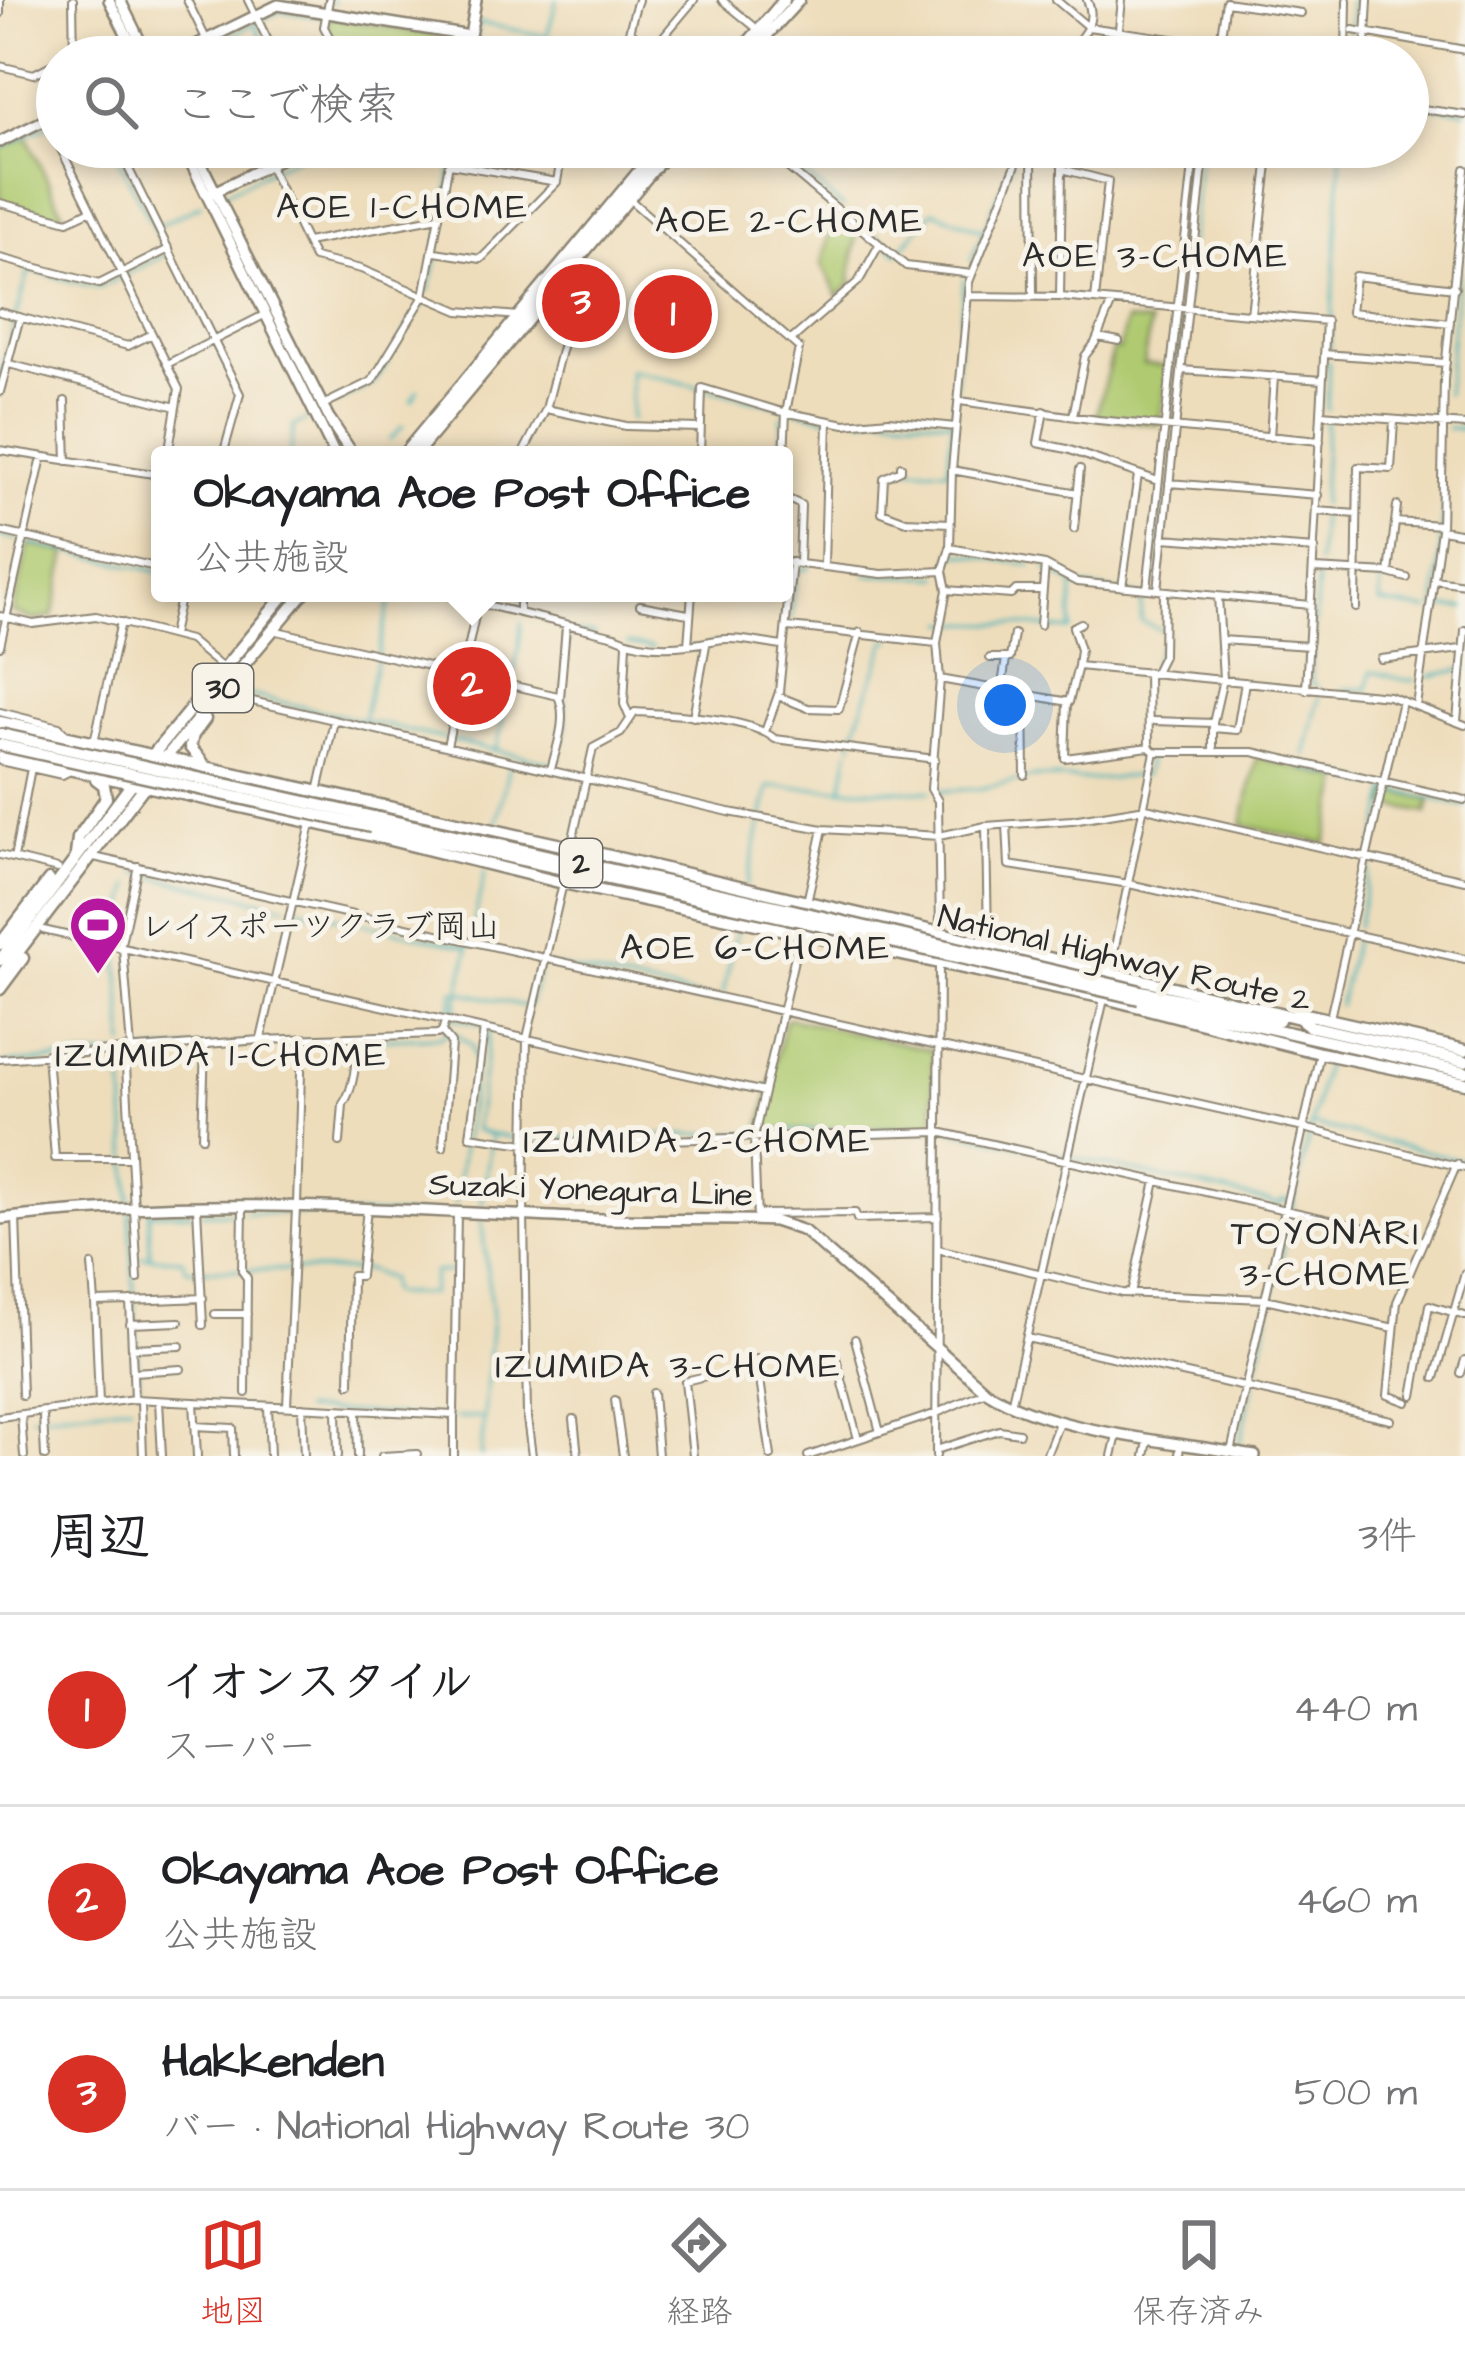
<!DOCTYPE html>
<html lang="ja">
<head>
<meta charset="utf-8">
<style>
  :root { --surface:#fff; --page:#f2f2f2; --text:#202124; --muted:#757577; --line:#e0e0e0; --accent:#d93025 }
  body { margin:0; font-family:"Architects Daughter","Klee One",sans-serif; background:var(--page); color:var(--text) }
  .you { position:absolute; left:1005px; top:705px; width:42px; height:42px; margin:-30px; border:9px solid #fff; border-radius:50%; background:#1a73e8; box-shadow:0 0 0 18px #1a73e833 }
  .badge { display:grid; place-items:center; width:78px; height:78px; border-radius:50%; background:var(--accent); color:#fff; font-size:39px; font-weight:700 }
  .pin { position:absolute; translate:-50% -50%; border:6px solid #fff; box-shadow:0 3px 12px #0006 }
  .popup { position:absolute; left:151px; top:446px; width:642px; height:156px; box-sizing:border-box; display:grid; place-content:center; border-radius:12px; background:var(--surface); filter:drop-shadow(0 3px 9px #0005); font-size:39px; white-space:nowrap; color:var(--muted) }
  .popup b { font-size:45px; color:var(--text) }
  .popup::after { content:''; position:absolute; left:50%; top:100%; margin-left:-24px; border:24px solid transparent; border-top-color:var(--surface) }
  .list { margin:0; padding:0; list-style:none }
  h2 { display:flex; justify-content:space-between; align-items:center; height:156px; margin:0; padding:0 48px; font-size:51px }
  h2 small { font-size:39px; font-weight:400; color:var(--muted) }
  .list li { display:grid; grid-template-columns:78px 1fr auto; gap:36px; align-items:center; box-sizing:border-box; height:192px; padding:0 48px; border-top:3px solid var(--line) }
  .list b { display:block; font-size:45px; white-space:nowrap }
  .list p { margin:0; font-size:39px; white-space:nowrap; color:var(--muted) }
  .list em { font-size:39px; font-style:normal; color:var(--muted) }
  .icon { flex:none; width:66px; height:66px; fill:none; stroke:currentColor; stroke-width:2; stroke-linecap:round; stroke-linejoin:round }
  .map { position:relative; flex:none; width:1465px; height:1456px; overflow:hidden }
  .search { position:absolute; background:var(--surface); box-shadow:0 6px 18px #0003; left:36px; right:36px; top:36px; height:132px; display:flex; align-items:center; gap:30px; box-sizing:border-box; padding:0 42px; border-radius:66px; color:var(--muted); font-size:45px }
  .sheet { height:732px; background:var(--surface) }
  nav { display:flex; justify-content:space-around; align-items:center; box-sizing:border-box; height:168px; border-top:3px solid var(--line); background:var(--surface); font-size:33px; color:var(--muted) }
  nav a { display:grid; justify-items:center; gap:6px }
  nav .on { color:var(--accent) }
  .map>svg:first-child { display:block }
  .green { fill:#afca70; stroke:#6d7a4e; stroke-width:3 }
  .lines { fill:none; stroke-linecap:round; stroke-linejoin:round }
  .stream { stroke:#41b2b8; stroke-width:3 }
  .street-casing { stroke:#8c8473; stroke-width:10 }
  .secondary-casing { stroke:#8c8473; stroke-width:14 }
  .highway-casing { stroke:#8c8473; stroke-width:15 }
  .street { stroke:#fff; stroke-width:6 }
  .secondary { stroke:#fff; stroke-width:9 }
  .highway { stroke:#fff; stroke-width:10 }
  .highway-bridge-casing { stroke:#8c8473; stroke-width:15; stroke-linecap:butt }
  .highway-bridge { stroke:#fff; stroke-width:10 }
  .labels { text-anchor:middle; stroke-width:10; stroke-linejoin:round; paint-order:stroke }
  .shield { fill:#f7f3e8; stroke:#686764; stroke-width:3 }
  .shield-label { font-size:30px; font-weight:bold; fill:#2b2b2b }
  .poi-label { font-size:33px; fill:#2b2b2b; stroke:#f7f3e8; text-anchor:start }
  .street-label { font-size:33px; fill:#2b2b2b; stroke:#f7f3e8 }
  .neighbourhood-label { font-size:36px; letter-spacing:3px; fill:#2b2b2b; stroke:#f7f3e8 }
</style>
</head>
<body>
<div class="map">
<svg width="1465" height="1456" viewBox="0 0 1465 1456">
  <rect width="100%" height="100%" fill="#f7f3e8"/>
  <filter id="ink" filterUnits="userSpaceOnUse"><feTurbulence type="fractalNoise" baseFrequency=".00833" numOctaves="2"/><feDisplacementMap in="SourceGraphic" scale="24" xChannelSelector="R" yChannelSelector="G"/><feConvolveMatrix kernelMatrix="1 2 1 2 8 2 1 2 1" color-interpolation-filters="sRGB"/></filter>
  <filter id="wash" filterUnits="userSpaceOnUse"><feTurbulence type="fractalNoise" baseFrequency=".004" numOctaves="4" result="noise"/><feDisplacementMap in="SourceGraphic" scale="48" xChannelSelector="R" yChannelSelector="G"/><feGaussianBlur stdDeviation="2.7" result="paint"/><feColorMatrix in="noise" values="0 0 0 0 0 0 0 0 0 0 0 0 0 0 0 0 0 1.4 0 .05"/><feComposite in="paint" operator="in"/></filter>
  <g filter="url(#wash)">
    <rect width="100%" height="100%" fill="#edb"/>
    <path class="green" d="M331,17L460,40L461,57H342L327,27Z
      M27,137L65,218L0,201V150Z
      M832,223L857,233L850,279L853,282L838,296L822,264Z
      M1126,321L1150,323L1144,364L1169,366L1159,425L1096,417L1113,349L1119,350Z
      M29,544L67,553L53,617L34,620L13,612Z
      M1257,757L1341,780L1326,844L1242,825Z
      M1390,791L1430,800L1427,813L1386,805Z
      M789,1018L932,1050L935,1126L760,1131L785,1020Z"/>
    <g class="lines">
      <path class="stream" d="M332,4L333,0
        M255,25L271,57
        M186,57L280,11L322,17
        M472,57L478,23L547,36L557,0
        M1350,57L1351,0
        M1408,103L1465,111
        M113,147L163,247
        M771,147L843,207
        M0,149L57,121
        M454,158L456,147
        M225,193L316,147
        M853,215L898,253L933,211L984,231
        M159,225L201,205
        M439,247L452,169
        M971,261L1018,147
        M429,291L437,257
        M1184,303L1200,147
        M0,317L15,321
        M1330,348L1342,147
        M0,378L29,270L99,288L165,255
        M1446,394L1465,211
        M412,401L418,390
        M334,404L374,384L424,303
        M1327,409L1329,361
        M861,420L877,415L952,421
        M631,421L630,370L828,418
        M1171,421L1182,316
        M1447,429H1465
        M390,440L403,426
        M290,455L294,426L307,419
        M781,455L782,416
        M903,468L948,470L964,280
        M1322,505L1326,421
        M0,536L17,540
        M31,543L160,572
        M1318,563L1321,517
        M1046,569L1075,585L1146,597
        M948,570L953,553H957L1031,565
        M1318,573L1350,577
        M866,575L940,577
        M1363,578H1381L1380,603L1428,610
        M1154,583L1169,435
        M1154,594L1142,601L1141,621L1161,630
        M1437,607L1465,608
        M522,609L523,593
        M1435,610L1445,494
        M791,620L796,571L809,568
        M946,623L1013,624L1069,630
        M1071,630L1073,586
        M568,644L569,632L595,634
        M627,644L652,648
        M686,648L702,649L715,643
        M1153,665L1160,645
        M1430,676L1465,669
        M1317,686L1311,682L1318,573
        M1344,689H1368L1371,672C1387,673 1399,682 1415,680
        M240,693L557,764L566,726L564,684
        M363,720L392,593
        M1063,738L1064,706
        M852,745C860,708 875,677 886,641H891
        M496,750L519,649L521,623
        M1305,756L1319,697
        M1302,767L1374,785
        M842,790L849,751
        M940,791L978,789L1035,777L1091,780L1145,775L1149,755
        M496,824L510,761
        M1374,852L1388,789L1465,806
        M136,873L286,906
        M747,884L769,787L930,791
        M296,908L467,947
        M1357,927L1370,866
        M471,936L485,871
        M118,943L131,885
        M469,946L454,1018L490,1026L475,1130L492,1135L482,1204
        M118,952L125,1045
        M548,965L721,1002
        M460,992L529,1007L541,963
        M723,993L738,926
        M1339,1006L1354,941
        M449,1028L472,1046L475,1064L455,1204
        M122,1056L130,1201
        M0,1064L258,1044L441,1037L446,1034L454,991L459,992
        M1314,1125L1462,1160
        M761,1132L943,1128L1279,1204L1284,1200L1294,1203
        M494,1135L522,1139
        M530,1139L750,1133
        M130,1213L139,1390
        M202,1213H239
        M246,1213L454,1216
        M481,1217L492,1316L481,1456
        M150,1255L149,1213H191
        M141,1257L182,1259L187,1270H367L389,1279L390,1292L394,1294H431L434,1272H452
        M303,1410L451,1418
        M32,1416L131,1405
        M457,1418H480
        M1239,1448L1326,1059"/>
    </g>
  </g>
  <g filter="url(#ink)">
    <g class="lines">
      <g class="street-casing">
        <path id="street" d="M73,0L74,57
          M187,0L215,57
          M248,0L276,57
          M329,0L324,27L340,57
          M722,0L761,32
          M1056,0L1088,27L1298,57
          M1226,2L1301,13
          M0,14V0
          M1353,30L1465,50
          M632,33L661,57
          M652,50L694,0
          M466,57L470,36
          M621,57C630,37 630,21 638,0
          M1064,57C1079,39 1099,24 1087,0
          M1116,57L1122,0
          M1218,57L1226,1
          M1346,57L1347,0
          M1365,57L1368,0
          M0,66L34,74L57,62
          M1408,107L1465,115
          M46,119L57,142
          M118,147L240,394L223,455
          M260,147L314,258L361,269L459,311L519,316
          M763,147L906,266L972,274
          M1032,147L1033,296
          M1061,147L1062,169L1108,181L1095,300
          M450,164L557,182
          M628,198L799,348L786,412L784,458
          M0,203L68,221L91,210
          M307,242L439,217
          M435,252L481,259L557,182L563,147
          M0,258L99,284L169,249
          M969,296L1060,297L1326,321L1306,690
          M1060,297L1062,169
          M0,312L128,346L152,334L60,147
          M572,312L592,313
          M1251,314L1270,147
          M1450,323L1351,312L1355,276L1455,288
          M152,334L179,389L168,455
          M1098,337L1119,341
          M791,340L859,281L879,245
          M1324,354L1446,363
          M9,364L176,407
          M167,364L266,314
          M1182,370L1322,380
          M0,392L20,317
          M65,401L67,461
          M960,401L1098,420L1320,441
          M323,405L372,381L424,296L452,147
          M546,409L626,426L700,428
          M1044,411L1038,443L1067,449L1158,481
          M1321,414L1465,425
          M1073,416L1085,356L1095,343L1112,302
          M1270,437L1274,376
          M0,450L160,475
          M522,455L546,409L571,312L542,307
          M700,455L702,388L779,411L845,424L889,420L955,427
          M901,466V470L884,478L882,512L906,521L950,523
          M952,470L1078,493
          M1169,483L1318,495
          M784,497L801,505L799,563
          M1317,511L1357,514
          M1395,522L1441,525
          M1074,529L1080,469
          M1441,530L1465,534
          M0,531L160,568
          M1163,538L1315,549
          M950,548L1045,565L1077,582L1218,596L1223,679L1213,723V751
          M784,562L882,574L943,571
          M824,565L828,421
          M1314,569L1389,573L1397,506
          M1389,573L1407,578
          M1435,580L1465,584
          M1122,587L1138,475
          M1147,589L1195,147
          M947,590L1011,595L1016,590H1041
          M1158,590L1205,147
          M437,593L615,636C646,651 685,647 716,640C736,636 763,644 783,646
          M1218,596L1310,605
          M640,605L688,614
          M1356,608L1358,467L1391,469L1394,421
          M519,612V593
          M0,616L33,624L96,616L189,640L224,669
          M1040,625L1045,565
          M788,627C838,631 886,638 937,643
          M273,630L558,696C568,717 557,746 551,769
          M172,635L181,593
          M1221,640L1309,646
          M627,643L624,704L629,716
          M688,645L692,593
          M0,646L42,457
          M990,658H1010L1014,634
          M1381,659L1461,649
          M1078,666L1080,650L1073,627L1081,623
          M1148,672L1149,747
          M1155,672L1163,656L1164,591
          M940,679L1069,702L1078,666L1389,696L1465,725
          M1001,691L1006,659
          M222,694L729,812L823,829L939,836L986,826L1072,820L1146,808L1465,880
          M1024,695L1025,775
          M778,696L808,708L839,709L860,632
          M560,698L566,626
          M1067,702L1065,758L1149,747L1155,752
          M1416,706L1441,530L1444,380L1465,169
          M0,712L59,727L64,732
          M693,717L706,645
          M1154,721L1213,723
          M1457,721L1465,630
          M1213,728L1237,730L1245,682
          M766,729L779,692L792,562
          M94,742L121,622
          M447,746L480,593
          M0,761L62,775L68,772
          M315,805L334,721
          M1007,825L1009,865L1129,884L1465,959
          M986,826L988,942
          M571,847L593,748L621,733L635,712C670,714 749,717 775,739L935,759
          M0,855L58,869
          M94,857L1308,1129L1465,1168
          M14,858L31,768
          M807,902L823,829
          M43,930L764,1092
          M940,931L938,801L931,789L940,679L937,643L947,590L943,571L950,548L952,470L969,282L1023,147
          M120,948L138,866
          M123,948L131,1049
          M1107,986L1155,752H1253L1465,800
          M1330,1018L1402,701
          M484,1029L470,1136L525,1144L939,1132L1423,1241
          M261,1039L311,824
          M125,1049L138,1279
          M47,1054L55,1158H131
          M0,1059L261,1040L437,1034L442,1032L445,1021
          M202,1137L205,1045
          M340,1142L343,1104C355,1087 356,1060 357,1037
          M443,1147L451,1043L443,1033
          M297,1204L302,1040
          M197,1207L203,1325
          M243,1208L242,1271L247,1278L246,1393
          M757,1214L855,1213L857,1219L938,1217
          M16,1217L22,1395
          M757,1220L754,1137L800,933
          M938,1249L1122,1293L1265,1299L1394,1328
          M92,1265L95,1302
          M1131,1294L1156,1181
          M130,1301L203,1298
          M215,1314H247
          M130,1324L179,1322
          M1027,1338L1391,1420
          M855,1339L880,1432
          M132,1348L180,1346
          M820,1357L835,1354L858,1439
          M757,1359L771,1456
          M133,1372L181,1369
          M1461,1373L1465,1360
          M1435,1378L1465,1273
          M350,1384L352,1276H360L367,1208
          M653,1393L658,1456
          M1413,1396L1429,1305L1465,1316
          M615,1400L623,1456
          M141,1401L143,1456
          M159,1401L162,1456
          M194,1402L197,1456
          M1407,1402L1388,1395L1397,1302L1457,1164
          M99,1403L95,1302L130,1301L134,1399
          M1011,1405L1104,999
          M268,1406L270,1456
          M287,1406L296,1208
          M302,1407L304,1456
          M337,1409L338,1456
          M357,1412L358,1456
          M21,1415L24,1456
          M0,1417L134,1399L454,1415L457,1211
          M43,1417L45,1456
          M574,1419L578,1456
          M195,1426L233,1428L234,1456
          M936,1450L999,1430L1019,1433
          M1231,1452L1320,1053
          M382,1456L417,1454
          M454,1456V1415
          M532,1456L527,1418L524,1213L527,1038L563,883
          M693,1456L685,1381L706,1376
          M808,1456L937,1413L986,1391
          M936,1456L939,963
          M1046,1456L1060,1420
          M1112,1456L1117,1435
          M1145,1456L1148,1441
          M1179,1456L1180,1443"/>
      </g>
      <g class="secondary-casing">
        <path id="secondary" d="M109,0L138,57
          M120,0L148,57
          M171,57L278,5L470,36L476,0
          M0,142L57,114
          M183,147L335,455
          M193,147L333,426
          M212,193L304,147
          M0,1219C190,1195 383,1209 574,1218C641,1221 708,1218 774,1221L804,1231L986,1391C1053,1434 1175,1441 1255,1456"/>
      </g>
      <g class="highway-casing">
        <path id="highway" d="M736,57L784,0
          M747,57L799,0
          M330,420L353,455
          M403,455L659,147
          M415,455L672,147
          M0,722L571,847L1199,993L1299,1018L1311,1027
          M0,754L382,838L563,883L1105,998L1320,1053L1465,1083
          M151,757L286,593
          M161,763L304,593
          M203,763L190,747L193,735L205,719
          M373,817L789,909
          M371,827L787,918
          M76,855L78,838L106,798L104,785L96,779
          M0,944L49,880
          M0,960L133,782
          M0,976L147,783
          M0,989L23,958
          M1141,991L1279,1020
          M1139,999L1465,1072
          M1297,1012L1465,1050
          M1309,1026L1465,1061"/>
      </g>
      <use href="#street" class="street"/>
      <use href="#secondary" class="secondary"/>
      <use href="#highway" class="highway"/>
      <g class="highway-bridge-casing">
        <path id="highway-bridge" d="M0,734L373,817
          M0,745L371,827
          M789,909L1141,991
          M787,918L1139,999"/>
      </g>
      <use href="#highway-bridge" class="highway-bridge"/>
    </g>
  </g>
  <defs>
    <g id="stadium-pin" transform="scale(3)"><path d="M0 17L-7.5 6A9.5 9.5 0 1 1 7.5 6Z" fill="#b5179e" stroke="#f7f3e8"/><path d="M0-5a6.5 5 0 1 0 0 10a6.5 5 0 1 0 0-10ZM-3.5-1.8h7v3.6h-7Z" fill="#fff"/></g>
  </defs>
  <g fill-rule="evenodd">
    <use href="#stadium-pin" x="98" y="925"/>
  </g>
  <g class="labels">
    <g class="shield">
      <rect x="193" y="664" width="60" height="48" rx="9"/>
      <rect x="560" y="839" width="42" height="48" rx="9"/>
    </g>
    <g class="shield-label">
      <text x="223" y="698">30</text>
      <text x="581" y="873">2</text>
    </g>
    <g class="poi-label">
      <text x="140" y="937">レイスポーツクラブ岡山</text>
    </g>
    <g class="street-label">
      <text transform="translate(1125 957) rotate(13)" y="12">National Highway Route 2</text>
      <text transform="translate(591 1188) rotate(2)" y="12">Suzaki Yonegura Line</text>
    </g>
    <g class="neighbourhood-label">
      <text x="403" y="218">AOE 1-CHOME</text>
      <text x="790" y="232">AOE 2-CHOME</text>
      <text x="1156" y="267">AOE 3-CHOME</text>
      <text x="756" y="959">AOE 6-CHOME</text>
      <text x="222" y="1066">IZUMIDA 1-CHOME</text>
      <text x="698" y="1152">IZUMIDA 2-CHOME</text>
      <text x="1326" y="1244">TOYONARI<tspan x="1326" dy="41">3-CHOME</tspan></text>
      <text x="669" y="1377">IZUMIDA 3-CHOME</text>
    </g>
  </g>
</svg>
<div class="you"></div>
<div class="pin badge" style="left:673px;top:314px">1</div>
<div class="pin badge" style="left:472px;top:686px">2</div>
<div class="popup"><b>Okayama Aoe Post Office</b>公共施設</div>
<div class="pin badge" style="left:581px;top:303px">3</div>
<div class="search"><svg class="icon" aria-label="search" viewBox="0 0 24 24"><circle cx="10" cy="10" r="6"/><path d="M15 15l6 6"/></svg>ここで検索</div>
</div>
<section class="sheet">
<h2>周辺<small>3件</small></h2>
<ul class="list">
<li><span class="badge">1</span><div><b>イオンスタイル</b><p>スーパー</p></div><em>440 m</em></li>
<li><span class="badge">2</span><div><b>Okayama Aoe Post Office</b><p>公共施設</p></div><em>460 m</em></li>
<li><span class="badge">3</span><div><b>Hakkenden</b><p>バー · National Highway Route 30</p></div><em>500 m</em></li>
</ul>
</section>
<nav>
<a class="on"><svg class="icon" aria-label="map" viewBox="0 0 24 24"><path d="M3 6l6-2 6 2 6-2v14l-6 2-6-2-6 2zM9 4v14M15 6v14"/></svg>地図</a>
<a><svg class="icon" aria-label="directions" viewBox="0 0 24 24"><path d="M12 3l9 9-9 9-9-9zM9 14v-3h6M13 9l2 2-2 2"/></svg>経路</a>
<a><svg class="icon" aria-label="saved" viewBox="0 0 24 24"><path d="M7 4h10v16l-5-4-5 4z"/></svg>保存済み</a>
</nav>
</body>
</html>
